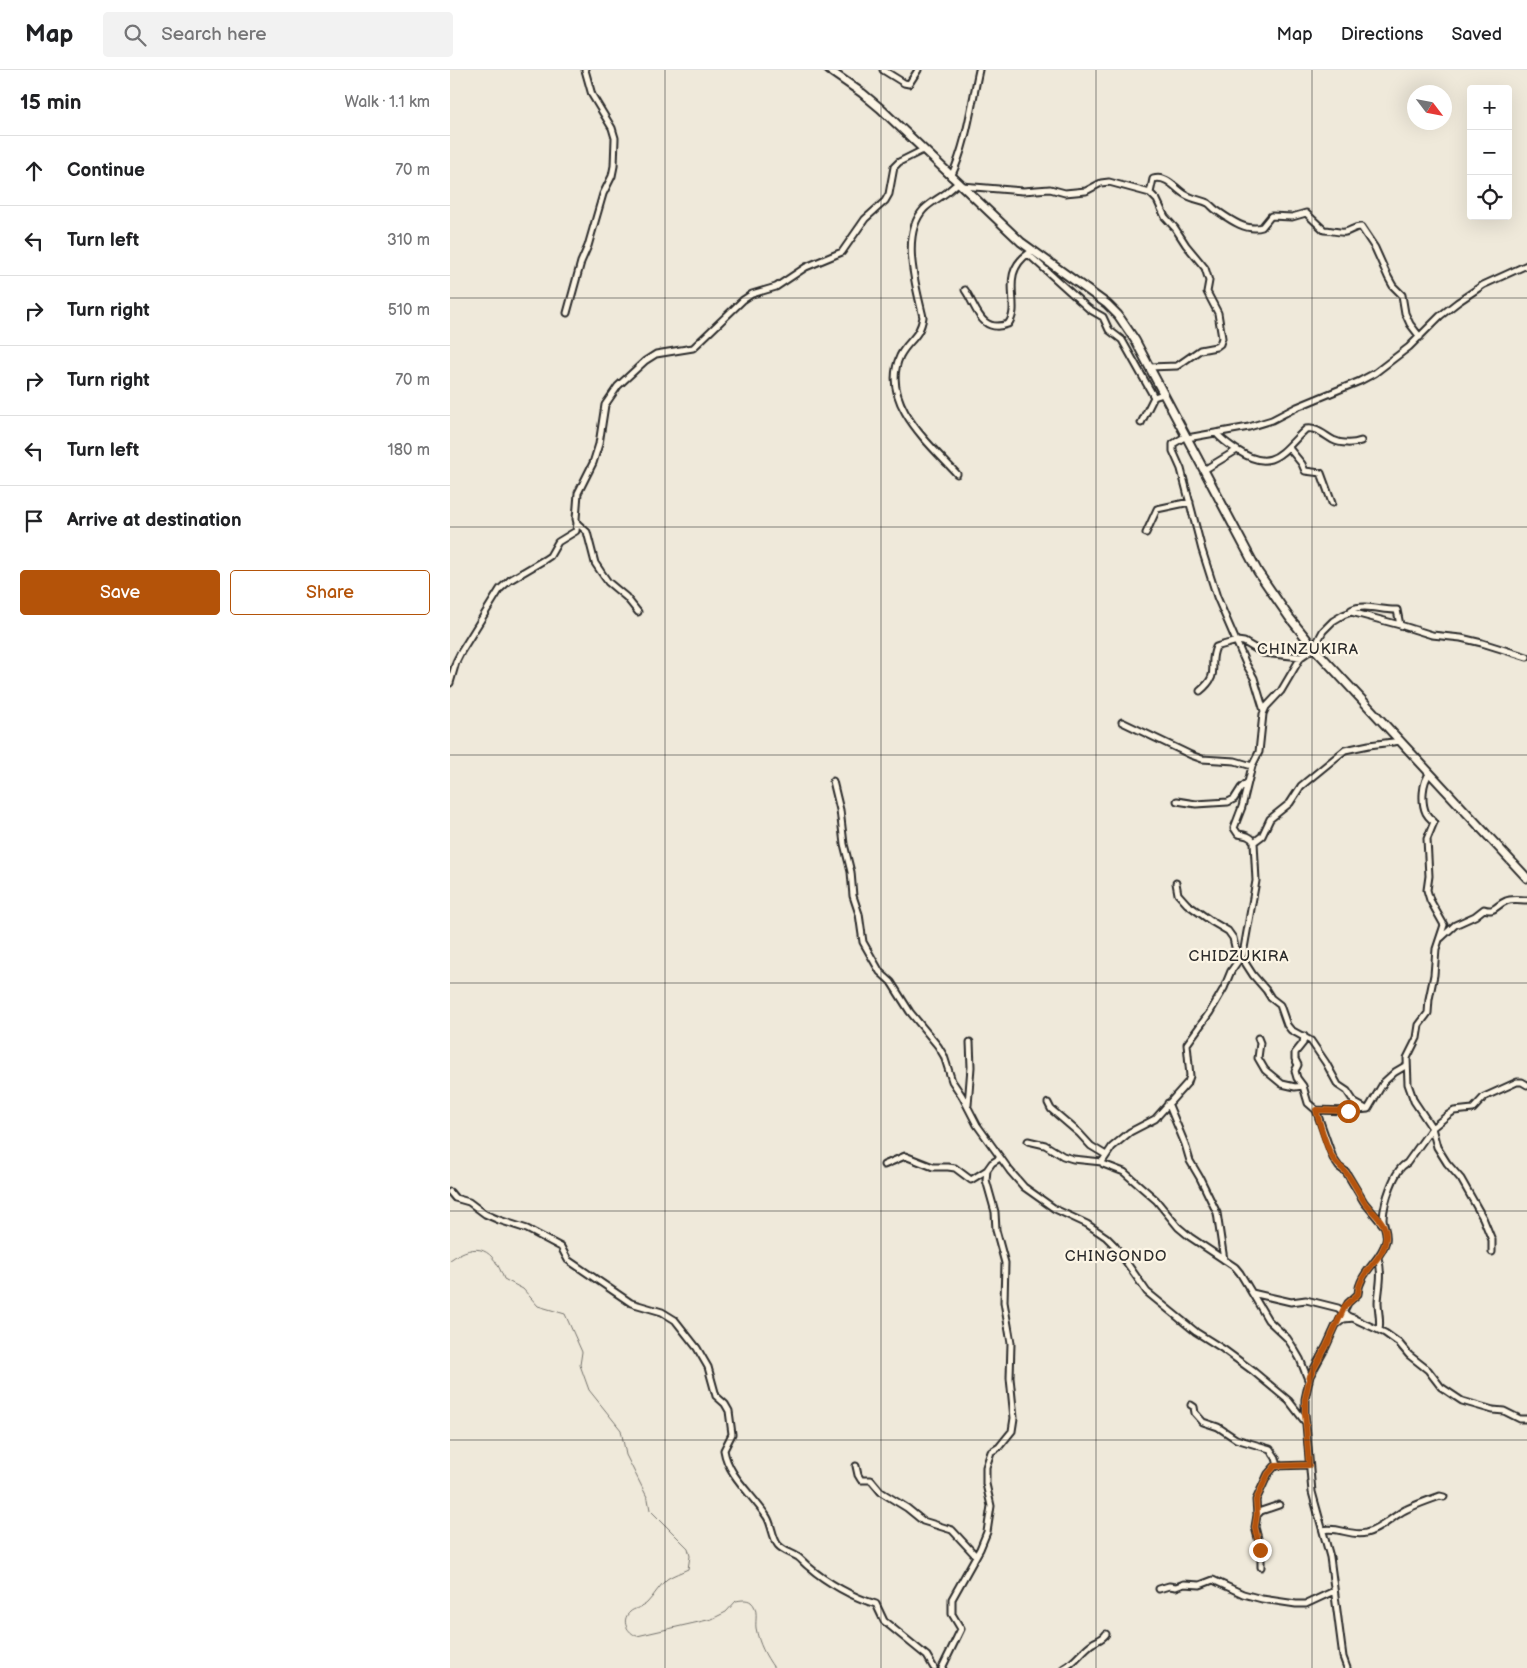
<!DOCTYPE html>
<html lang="en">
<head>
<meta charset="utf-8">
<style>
  :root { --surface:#fff; --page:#f2f2f2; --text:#202124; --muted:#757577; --line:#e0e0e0; --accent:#b45309 }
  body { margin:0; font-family:"Balsamiq Sans",sans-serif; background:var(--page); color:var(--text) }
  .controls { position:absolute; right:15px; top:15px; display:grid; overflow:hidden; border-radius:5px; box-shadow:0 5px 20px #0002 }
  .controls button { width:45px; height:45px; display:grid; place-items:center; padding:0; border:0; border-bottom:1px solid var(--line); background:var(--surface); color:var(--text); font:25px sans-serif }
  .compass { position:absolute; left:957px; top:15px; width:45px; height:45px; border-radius:50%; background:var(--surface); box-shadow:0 5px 20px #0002; rotate:122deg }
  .stop { position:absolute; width:15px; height:15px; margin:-11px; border:4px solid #b45309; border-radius:50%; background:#fff }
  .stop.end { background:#b45309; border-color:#fff; box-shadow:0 1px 5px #0008 }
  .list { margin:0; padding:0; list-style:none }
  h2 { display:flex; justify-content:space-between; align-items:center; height:65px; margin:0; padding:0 20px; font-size:21px }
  h2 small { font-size:16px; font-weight:400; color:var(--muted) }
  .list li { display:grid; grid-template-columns:32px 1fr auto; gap:15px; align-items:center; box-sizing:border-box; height:70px; padding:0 20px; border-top:1px solid var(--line) }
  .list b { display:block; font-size:19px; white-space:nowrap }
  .list em { font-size:16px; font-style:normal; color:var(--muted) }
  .actions { display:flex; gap:10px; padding:15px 20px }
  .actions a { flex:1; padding:11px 0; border:1px solid var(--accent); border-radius:5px; text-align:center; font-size:18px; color:var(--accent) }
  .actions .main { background:var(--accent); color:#fff }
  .icon { flex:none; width:28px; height:28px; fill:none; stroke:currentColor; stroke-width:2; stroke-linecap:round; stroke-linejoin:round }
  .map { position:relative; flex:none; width:1077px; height:1598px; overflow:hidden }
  header { display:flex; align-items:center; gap:30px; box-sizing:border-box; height:70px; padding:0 25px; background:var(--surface); border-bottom:1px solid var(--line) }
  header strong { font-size:24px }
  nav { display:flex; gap:28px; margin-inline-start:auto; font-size:18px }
  .search { width:350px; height:45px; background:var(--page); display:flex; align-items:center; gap:12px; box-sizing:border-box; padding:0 18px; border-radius:5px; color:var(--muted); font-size:19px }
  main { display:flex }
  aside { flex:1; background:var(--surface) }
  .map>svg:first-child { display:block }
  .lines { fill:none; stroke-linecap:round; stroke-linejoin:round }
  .stream { stroke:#75736d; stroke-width:1 }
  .minor-casing { stroke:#2b2b2b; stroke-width:9 }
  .highway-casing { stroke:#2b2b2b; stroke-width:11 }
  .minor { stroke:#fcf5e5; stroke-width:5 }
  .highway { stroke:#fcf5e5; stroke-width:7 }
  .route { stroke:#b45309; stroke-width:6 }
  .grid { fill:none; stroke:#2b2b2b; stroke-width:1; stroke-opacity:0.55 }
  .labels { text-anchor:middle; stroke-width:4.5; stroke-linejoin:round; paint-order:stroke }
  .quarter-label { font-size:15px; letter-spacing:1px; fill:#2b2b2b; stroke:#fcf5e5 }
</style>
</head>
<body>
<header>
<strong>Map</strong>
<div class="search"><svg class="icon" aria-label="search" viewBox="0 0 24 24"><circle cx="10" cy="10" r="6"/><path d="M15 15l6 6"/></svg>Search here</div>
<nav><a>Map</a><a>Directions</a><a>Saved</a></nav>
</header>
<main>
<aside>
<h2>15 min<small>Walk · 1.1 km</small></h2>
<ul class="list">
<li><svg class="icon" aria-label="ahead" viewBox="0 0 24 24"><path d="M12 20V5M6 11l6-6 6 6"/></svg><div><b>Continue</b></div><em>70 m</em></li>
<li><svg class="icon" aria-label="left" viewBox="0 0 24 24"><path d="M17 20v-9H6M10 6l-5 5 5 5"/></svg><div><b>Turn left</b></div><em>310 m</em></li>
<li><svg class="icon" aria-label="right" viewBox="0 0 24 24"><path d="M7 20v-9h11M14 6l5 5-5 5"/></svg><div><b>Turn right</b></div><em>510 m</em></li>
<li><svg class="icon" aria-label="right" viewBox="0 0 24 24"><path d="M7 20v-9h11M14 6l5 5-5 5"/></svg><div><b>Turn right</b></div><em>70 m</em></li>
<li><svg class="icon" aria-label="left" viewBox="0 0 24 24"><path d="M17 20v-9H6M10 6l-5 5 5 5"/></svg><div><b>Turn left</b></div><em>180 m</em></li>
<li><svg class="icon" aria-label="arrive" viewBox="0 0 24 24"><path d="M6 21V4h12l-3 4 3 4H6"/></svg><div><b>Arrive at destination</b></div></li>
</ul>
<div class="actions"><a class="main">Save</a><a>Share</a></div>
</aside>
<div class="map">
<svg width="1077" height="1598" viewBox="0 0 1077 1598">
  <rect width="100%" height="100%" fill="#efe9da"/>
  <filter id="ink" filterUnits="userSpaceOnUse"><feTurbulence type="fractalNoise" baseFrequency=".02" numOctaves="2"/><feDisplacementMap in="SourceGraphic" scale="10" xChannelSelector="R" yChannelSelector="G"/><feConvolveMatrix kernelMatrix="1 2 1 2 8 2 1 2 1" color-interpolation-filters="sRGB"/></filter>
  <g filter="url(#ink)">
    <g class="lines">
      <path class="stream" d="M0,1190C28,1170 43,1179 54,1209L73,1219L88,1236L115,1244L132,1282L130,1295L139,1320L171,1360L176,1385L198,1429L200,1440L238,1478L240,1486L238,1499C232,1502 223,1505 217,1509C209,1516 204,1526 197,1533C192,1538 184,1538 180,1542C170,1551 178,1563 187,1566L262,1549L276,1542L286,1531C291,1530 297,1529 301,1532C309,1539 305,1550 306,1558C309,1574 315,1585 324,1598"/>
      <g class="minor-casing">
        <path id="minor" d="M433,0L454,13L459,14L468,0
          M501,107C517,73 521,36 529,0
          M512,116L573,121L600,119L615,123L636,121L651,113L659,112L700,123L707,130L715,147L725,158L736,175L755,198L759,211L757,222L768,243L772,268L770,274L766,277L750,280L727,296L699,297
          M700,123L703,109C718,105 725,119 736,125C743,129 751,130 758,133C761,135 763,138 766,140C779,149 796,162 812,157L821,146L842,147L856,143L874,160C881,160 890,163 895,162C901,161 905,156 911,157L925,178L938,207L943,216L952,225L955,243L960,254L970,267
          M578,184L639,239L653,247L659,260L672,270L704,327
          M515,220C527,237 530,264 558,254C573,236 547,205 579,183
          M117,243L131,192L138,176L153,124L162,106L164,96L165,68L162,58L142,25L135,0
          M691,353L704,327L713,324
          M766,363C772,370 779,375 787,380C823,404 832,381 856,359C866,357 874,365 883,370C891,374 903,374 911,371
          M736,366L723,374V381L731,399L752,480L767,527L796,594L804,608L814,641
          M737,368L799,357L822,350L847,337L910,311L925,303L959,277L990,246L1008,232L1033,215L1077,195
          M839,378L852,394L855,401L871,403L882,433
          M754,400L787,380
          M507,404C480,374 429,332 450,286C458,270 470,268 473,247C466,216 450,165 474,139C481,132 488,129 496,123C500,120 504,116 508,113
          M696,463L707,439L740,432
          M188,542L176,527L158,512L151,502L145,493L137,462L127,453L126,449L128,423L143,393L149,374L155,335L168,316L195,291L206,284L243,278L293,230L302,224L326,217L356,197L392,182L415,149L435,131L439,124L444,97L449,92L473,80
          M901,542V540C914,533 933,541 947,540L950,555
          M0,613L6,592L11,582L50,519L60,510L94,490L100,486L108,472L126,461L127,453
          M750,621C772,603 757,597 766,577L769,576L787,571L794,572L813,583L851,587
          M672,652L741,685L752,689L785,691L802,696
          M980,703C972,712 971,732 976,743C978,747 981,749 984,752L977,769L979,806L977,820L980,830L994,855L986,879L984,905L979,929L978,943L969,955L967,968L957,988L958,1014L964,1031L982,1058L987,1077L997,1093L1011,1109L1033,1148L1042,1170V1182
          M383,711L390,740L394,774L401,802L403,826L409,844L413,872L430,902L441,912L460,942L488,976L494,986L502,1011L512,1026L527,1055L560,1101L574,1117L605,1139L637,1154L656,1167L665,1176L697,1222L746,1262L773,1279L803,1301L839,1331L856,1353
          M727,731L746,734L778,732L784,729L791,718L798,712
          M804,772L812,766L820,749L840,733L851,716L895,680L919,675L951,671
          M726,813L728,824L737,834L761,851L778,861L783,868L785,877L803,905L816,920L821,928L830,935L837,955L841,960L861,971L876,993L888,1015L897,1021L905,1033L916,1039
          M991,868L1005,855L1025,846L1034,839C1045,843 1046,835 1056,831C1062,828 1070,830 1077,830
          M854,966L853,973L845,983V989L848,995L845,1001L847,1008L853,1016L858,1033L866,1040L898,1041L918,1039L934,1012L945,1002L957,995
          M808,968L810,973L808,988L815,1000L832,1014L845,1017L853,1016
          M598,1033L601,1039L629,1063L641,1076L656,1085
          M718,1033L735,1074L740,1091L750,1108L767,1143L774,1190
          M518,1035L521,997L520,972
          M866,1040L883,1088L889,1097L896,1102L914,1132L933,1155
          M578,1071L595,1075L613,1086L623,1089L652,1092L653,1094L674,1102L706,1130L728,1157L740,1167L785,1197L790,1203L818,1250L837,1268L843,1277L850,1289L859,1312
          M652,1092L662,1077L680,1062L705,1049L738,1012L740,1006L737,974L760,942L774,918L781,901L793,884L806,811L804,772C801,766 795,765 788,764L784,758L792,737L802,696L809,682L813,644L816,637L831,621L851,587L864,578L873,561L883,551L893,545L901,542L950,555L982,565L1011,568L1032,573L1077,587
          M434,1095L455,1086L483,1097H498L505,1098L521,1110L537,1100
          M0,1122L5,1128L19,1132L35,1144L49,1150L77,1159L111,1177L118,1190L181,1233L212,1242L225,1250L247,1278L258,1297L266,1326L275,1334L279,1341L282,1364L274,1380C278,1406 303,1425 317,1447C322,1455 322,1467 328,1475C333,1481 342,1483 348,1487C352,1490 355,1494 359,1497C376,1512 404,1528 426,1534L434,1551L477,1586L484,1598
          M928,1188C933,1204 929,1216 928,1232C928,1243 931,1249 929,1260
          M802,1223L841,1232L856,1230L888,1238L898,1246L935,1263L949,1273L959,1285L978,1300L991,1317L1012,1331L1043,1340L1054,1341L1070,1349H1077
          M889,1251L898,1233L908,1224C909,1202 931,1191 936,1171C938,1163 933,1155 933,1148C934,1133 944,1099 957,1093L982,1058L998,1045L1004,1041L1023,1039L1034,1027L1067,1012H1072L1077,1015
          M741,1335L744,1337L745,1343L753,1352L768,1357L786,1369L820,1379L826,1388L828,1396
          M406,1396L408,1405L411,1410H421L431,1422L457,1438L473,1451L502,1460L526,1486
          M807,1445L811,1441L829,1435
          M873,1460C888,1456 901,1467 916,1463C929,1460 939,1450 950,1443C958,1437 979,1430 990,1426L994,1427
          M811,1497V1480L805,1457L807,1445L806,1430L818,1404L825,1396L859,1395
          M709,1519L719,1516L726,1517L734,1514L750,1515L763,1510L793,1524L812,1529L846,1534H856L884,1521
          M492,1598L511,1559L502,1544V1529L530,1479L537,1462L541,1436L536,1414V1397L541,1382L549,1377L562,1361L564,1348L560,1308L561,1273L554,1232L555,1193L546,1160L545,1142L536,1110L537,1100L542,1093L550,1088
          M614,1598C626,1592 632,1580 643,1573C648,1570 653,1569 656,1564
          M897,1598L893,1587L880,1487L862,1422L855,1343V1329L860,1306L876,1277L886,1255L894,1249L904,1248"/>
      </g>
      <g class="highway-casing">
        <path id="highway" d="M379,0L412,23L430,38L571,172L657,234L668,245L685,270L808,502L839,547L864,578L1077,808"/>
      </g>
      <use href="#minor" class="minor"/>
      <use href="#highway" class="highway"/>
    </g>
  </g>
  <g class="lines" filter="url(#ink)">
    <path class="route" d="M810,1480L805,1457L807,1444L806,1430L818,1404L825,1396L859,1395L855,1343V1329L860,1306L876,1277L895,1236L908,1224C909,1200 935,1190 936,1167C937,1152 923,1144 915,1133C909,1124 904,1113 897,1104C894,1099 888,1096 884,1090C875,1076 871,1057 866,1040L898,1041"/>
  </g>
  <path class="grid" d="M215,0V1598M431,0V1598M646,0V1598M862,0V1598M0,228H1077M0,457H1077M0,685H1077M0,913H1077M0,1141H1077M0,1370H1077"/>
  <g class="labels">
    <g class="quarter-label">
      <text x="858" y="584">CHINZUKIRA</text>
      <text x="789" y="891">CHIDZUKIRA</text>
      <text x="666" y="1191">CHINGONDO</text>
    </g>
  </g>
</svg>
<div class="controls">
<button>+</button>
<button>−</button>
<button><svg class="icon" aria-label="locate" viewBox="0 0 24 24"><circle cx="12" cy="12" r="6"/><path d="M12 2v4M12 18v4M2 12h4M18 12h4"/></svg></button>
</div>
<svg class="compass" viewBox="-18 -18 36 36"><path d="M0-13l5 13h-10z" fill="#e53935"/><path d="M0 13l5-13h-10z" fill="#757577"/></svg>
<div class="stop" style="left:898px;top:1041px"></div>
<div class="stop end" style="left:810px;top:1480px"></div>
</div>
</main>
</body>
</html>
